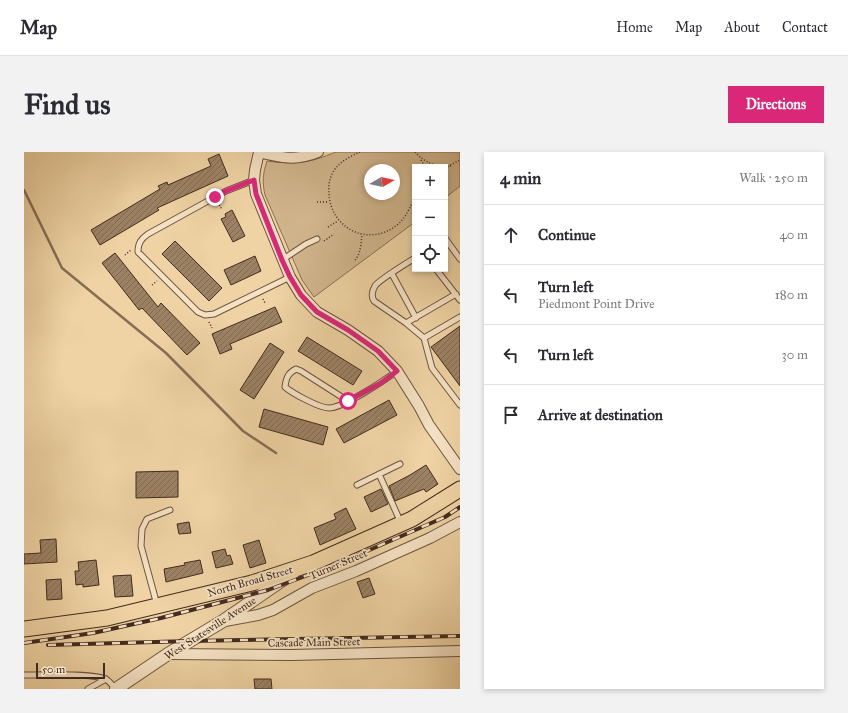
<!DOCTYPE html>
<html lang="en">
<head>
<meta charset="utf-8">
<style>
  :root { --surface:#fff; --page:#f2f2f3; --text:#2b2b33; --muted:#7c7c81; --line:#e1e1e2; --accent:#db2777 }
  body { margin:0; font-family:"IM FELL Great Primer",serif; background:var(--page); color:var(--text) }
  .controls { position:absolute; right:12px; top:12px; display:grid; overflow:hidden; border-radius:0px; box-shadow:0 2px 6px #0003 }
  .controls button { width:36px; height:36px; display:grid; place-items:center; padding:0; border:0; border-bottom:1px solid var(--line); background:var(--surface); color:var(--text); font:20px sans-serif }
  .compass { position:absolute; left:340px; top:12px; width:36px; height:36px; border-radius:50%; background:var(--surface); box-shadow:0 2px 6px #0003; rotate:81deg }
  .scale { position:absolute; left:12px; bottom:10px; width:69px; box-sizing:border-box; padding-left:4px; border:2px solid #432b1f; border-top:0; font-size:11px; line-height:14px; white-space:nowrap; color:#432b1f; -webkit-text-stroke:3px #f5e2c4; paint-order:stroke }
  .stop { position:absolute; width:12px; height:12px; margin:-9px; border:3px solid #db2777; border-radius:50%; background:#fff }
  .stop.end { background:#db2777; border-color:#fff; box-shadow:0 1px 4px #0008 }
  .list { margin:0; padding:0; list-style:none }
  h2 { display:flex; justify-content:space-between; align-items:center; height:52px; margin:0; padding:0 16px; font-size:17px }
  h2 small { font-size:13px; font-weight:400; color:var(--muted) }
  .list li { display:grid; grid-template-columns:26px 1fr auto; gap:12px; align-items:center; box-sizing:border-box; height:60px; padding:0 16px; border-top:1px solid var(--line) }
  .list b { display:block; font-size:15px; white-space:nowrap }
  .list p { margin:0; font-size:13px; white-space:nowrap; color:var(--muted) }
  .list em { font-size:13px; font-style:normal; color:var(--muted) }
  .icon { flex:none; width:22px; height:22px; fill:none; stroke:currentColor; stroke-width:2; stroke-linecap:round; stroke-linejoin:round }
  .map { position:relative; flex:none; width:436px; height:537px; overflow:hidden; border-radius:0px }
  header { display:flex; align-items:center; gap:24px; box-sizing:border-box; height:56px; padding:0 20px; background:var(--surface); border-bottom:1px solid var(--line) }
  header strong { font-size:19px }
  nav { display:flex; gap:22px; margin-inline-start:auto; font-size:14px }
  .intro { display:flex; align-items:center; justify-content:space-between; box-sizing:border-box; height:96px; padding:0 24px }
  h1 { margin:0; font-size:28px }
  .button { padding:10px 18px; border-radius:0px; background:var(--accent); color:#fff; font-size:14px; font-weight:700 }
  main { display:flex; gap:24px; padding:0 24px }
  aside { flex:1; background:var(--surface); border-radius:0px; box-shadow:0 2px 6px #0003 }
  .map>svg:first-child { display:block }
  .green { fill:#d2b68d; stroke:#8a7056; fill-rule:evenodd }
  .lines { fill:none; stroke-linecap:round; stroke-linejoin:round }
  .stream { stroke:#876e54; stroke-width:2.5 }
  .building { fill:url(#building-hatch); stroke:#432b1f }
  .service-casing { stroke:#6e5540; stroke-width:7 }
  .minor-casing { stroke:#6e5540; stroke-width:12 }
  .tertiary-casing { stroke:#6e5540; stroke-width:14 }
  .primary-casing { stroke:#432b1f; stroke-width:17 }
  .path { stroke:#432b1f; stroke-width:1.5; stroke-dasharray:1 2; stroke-linecap:butt }
  .service { stroke:#f5e2c4; stroke-width:5 }
  .minor { stroke:#f5e2c4; stroke-width:10 }
  .tertiary { stroke:#f5e2c4; stroke-width:12 }
  .primary { stroke:#efd3a4; stroke-width:15 }
  .rail-casing { stroke:#432b1f; stroke-width:4 }
  .rail { stroke:#f5e2c4; stroke-width:2.5; stroke-dasharray:8; stroke-linecap:butt }
  .route { stroke:#db2777; stroke-width:5 }
  .labels { text-anchor:middle; stroke-width:3.5; stroke-linejoin:round; paint-order:stroke }
  .street-label { font-size:11px; fill:#432b1f; stroke:#f5e2c4 }
</style>
</head>
<body>
<header>
<strong>Map</strong>
<nav><a>Home</a><a>Map</a><a>About</a><a>Contact</a></nav>
</header>
<div class="intro"><h1>Find us</h1><a class="button">Directions</a></div>
<main>
<div class="map">
<svg width="436" height="537" viewBox="0 0 436 537">
  <defs>
    <pattern id="building-hatch" width="6" height="6" patternUnits="userSpaceOnUse"><rect width="6" height="6" fill="#9c8264"/><path d="M-1 1l2-2M0 6l6-6M5 7l2-2" fill="none" stroke="#816b52"/></pattern>
  </defs>
  <rect width="100%" height="100%" fill="#efd3a4"/>
  <filter id="stains"><feTurbulence type="fractalNoise" baseFrequency=".005" numOctaves="4"/><feColorMatrix values="0 0 0 0 .2 0 0 0 0 .09 0 0 0 0 .02 0 0 0 .5 -.17"/></filter>
  <radialGradient id="worn" r=".72"><stop offset=".6" stop-color="#630" stop-opacity="0"/><stop offset="1" stop-color="#630" stop-opacity=".3"/></radialGradient>
  <path class="green" d="M312,0H436V34L421,46V15H391V70L290,145L278,128L241,43C238,30 239,21 243,9C272,13 285,11 312,0ZM346,18H370V42H346Z"/>
  <g class="lines">
    <path class="stream" d="M0,38L38,116L142,201L219,279L252,301"/>
  </g>
  <path class="building" d="M195,2L204,24L133,56L135,58L76,93L67,78L136,37L134,34L143,30L144,33L187,14L184,7Z
    M208,58L221,84L209,90L197,67L202,65L201,62Z
    M151,89L198,136L185,149L138,102Z
    M91,101L134,155L137,151L176,191L163,203L118,156L115,158L78,111Z
    M231,104L237,119L207,133L200,118Z
    M251,155L258,170L206,192L208,197L196,202L188,182Z
    M436,174V234L407,195Z
    M283,185L338,219L329,233L274,199Z
    M246,191L260,200L230,247L216,238Z
    M365,248L373,263L320,291L312,277Z
    M240,257L304,275L299,293L235,275Z
    M402,313L414,332L402,340L400,337L371,349L365,334L386,323Z
    M154,319V345L112,346V320Z
    M357,337L364,352L347,360L340,345Z
    M322,356L332,377L296,393L290,376L312,367L310,362Z
    M165,370L167,381L155,382L153,372Z
    M32,387L33,410L0,412V402L17,401L16,388Z
    M235,388L242,411L226,416L219,393Z
    M201,397L203,404L206,403L209,412L192,416L188,400Z
    M72,408L75,433L59,435V432L52,433L51,419H55L54,410Z
    M176,408L179,421L142,430L140,417L161,413L160,411Z
    M107,423L109,444L91,445L89,424Z
    M345,426L351,442L339,446L333,430Z
    M37,427L38,447L23,448L22,428Z
    M230,527H247L248,537H231Z"/>
  <g class="lines">
    <g class="service-casing">
      <path id="service" d="M230,28L202,39L124,82C117,87 114,91 114,100L174,160L181,163L190,162L266,125
        M421,86L436,107
        M391,106C383,111 355,128 351,134C348,139 347,144 350,149L382,171L400,186L408,216L436,253
        M258,108L282,92L293,87
        M412,117L436,148
        M368,122L392,166
        M382,171L432,142
        M400,186L436,165
        M324,249L277,219L272,217C264,221 262,226 261,235C268,241 295,256 305,256C319,256 361,228 373,219
        M355,322L377,371
        M333,333L376,312
        M133,453L117,394L118,377L123,367L146,358
        M0,523C14,523 75,521 83,528C86,530 89,534 91,537
        M64,537L82,527"/>
    </g>
    <g class="minor-casing">
      <path id="minor" d="M294,0C273,9 257,6 235,0L231,18L230,28L232,42L266,125L277,143L293,160L324,178L354,199L373,219L395,254L405,273L436,317
        M201,469L234,463L249,458L288,436L332,419L406,386L436,370
        M144,502L268,503L436,499"/>
    </g>
    <g class="tertiary-casing">
      <path id="tertiary" d="M92,537L144,502L199,469L270,420"/>
    </g>
    <g class="primary-casing">
      <path id="primary" d="M0,477L83,466L228,431L289,411L388,367L436,337"/>
    </g>
    <path class="path" d="M336,0C327,4 317,9 311,17C306,24 304,33 305,41C306,76 344,96 373,73C382,66 386,55 391,45
      M391,0C401,11 412,15 427,14
      M397,8L401,15
      M421,16L436,8
      M194,50L198,58
      M293,50H305
      M304,75L314,69
      M300,89L310,82
      M101,103L107,98
      M331,108C337,101 337,91 338,83
      M128,133L133,129
      M239,147L241,151
      M185,170L188,176"/>
    <use href="#service" class="service"/>
    <use href="#minor" class="minor"/>
    <use href="#tertiary" class="tertiary"/>
    <use href="#primary" class="primary"/>
    <g class="rail-casing">
      <path id="rail" d="M0,491L69,481L137,466L244,438L311,413L421,365L436,355
        M24,493L167,489L436,484"/>
    </g>
    <use href="#rail" class="rail"/>
  </g>
  <g class="lines">
    <path class="route" d="M191,45L202,39L230,28L232,42L258,108L266,125L277,143L293,160L324,178L354,199L373,219L357,231L324,249"/>
  </g>
  <g class="labels">
    <g class="street-label">
      <text transform="translate(314 412) rotate(-23)" y="4">Turner Street</text>
      <text transform="translate(226 429) rotate(-16)" y="4">North Broad Street</text>
      <text transform="translate(186 476) rotate(-33)" y="4">West Statesville Avenue</text>
      <text transform="translate(290 490) rotate(-1)" y="4">Cascade Main Street</text>
    </g>
  </g>
  <rect width="100%" height="100%" filter="url(#stains)"/>
  <rect width="100%" height="100%" fill="url(#worn)"/>
</svg>
<div class="controls">
<button>+</button>
<button>−</button>
<button><svg class="icon" aria-label="locate" viewBox="0 0 24 24"><circle cx="12" cy="12" r="6"/><path d="M12 2v4M12 18v4M2 12h4M18 12h4"/></svg></button>
</div>
<svg class="compass" viewBox="-18 -18 36 36"><path d="M0-13l5 13h-10z" fill="#e53935"/><path d="M0 13l5-13h-10z" fill="#7c7c81"/></svg>
<div class="scale">50 m</div>
<div class="stop" style="left:324px;top:249px"></div>
<div class="stop end" style="left:191px;top:45px"></div>
</div>
<aside>
<h2>4 min<small>Walk · 250 m</small></h2>
<ul class="list">
<li><svg class="icon" aria-label="ahead" viewBox="0 0 24 24"><path d="M12 20V5M6 11l6-6 6 6"/></svg><div><b>Continue</b></div><em>40 m</em></li>
<li><svg class="icon" aria-label="left" viewBox="0 0 24 24"><path d="M17 20v-9H6M10 6l-5 5 5 5"/></svg><div><b>Turn left</b><p>Piedmont Point Drive</p></div><em>180 m</em></li>
<li><svg class="icon" aria-label="left" viewBox="0 0 24 24"><path d="M17 20v-9H6M10 6l-5 5 5 5"/></svg><div><b>Turn left</b></div><em>30 m</em></li>
<li><svg class="icon" aria-label="arrive" viewBox="0 0 24 24"><path d="M6 21V4h12l-3 4 3 4H6"/></svg><div><b>Arrive at destination</b></div></li>
</ul>
</aside>
</main>
</body>
</html>
